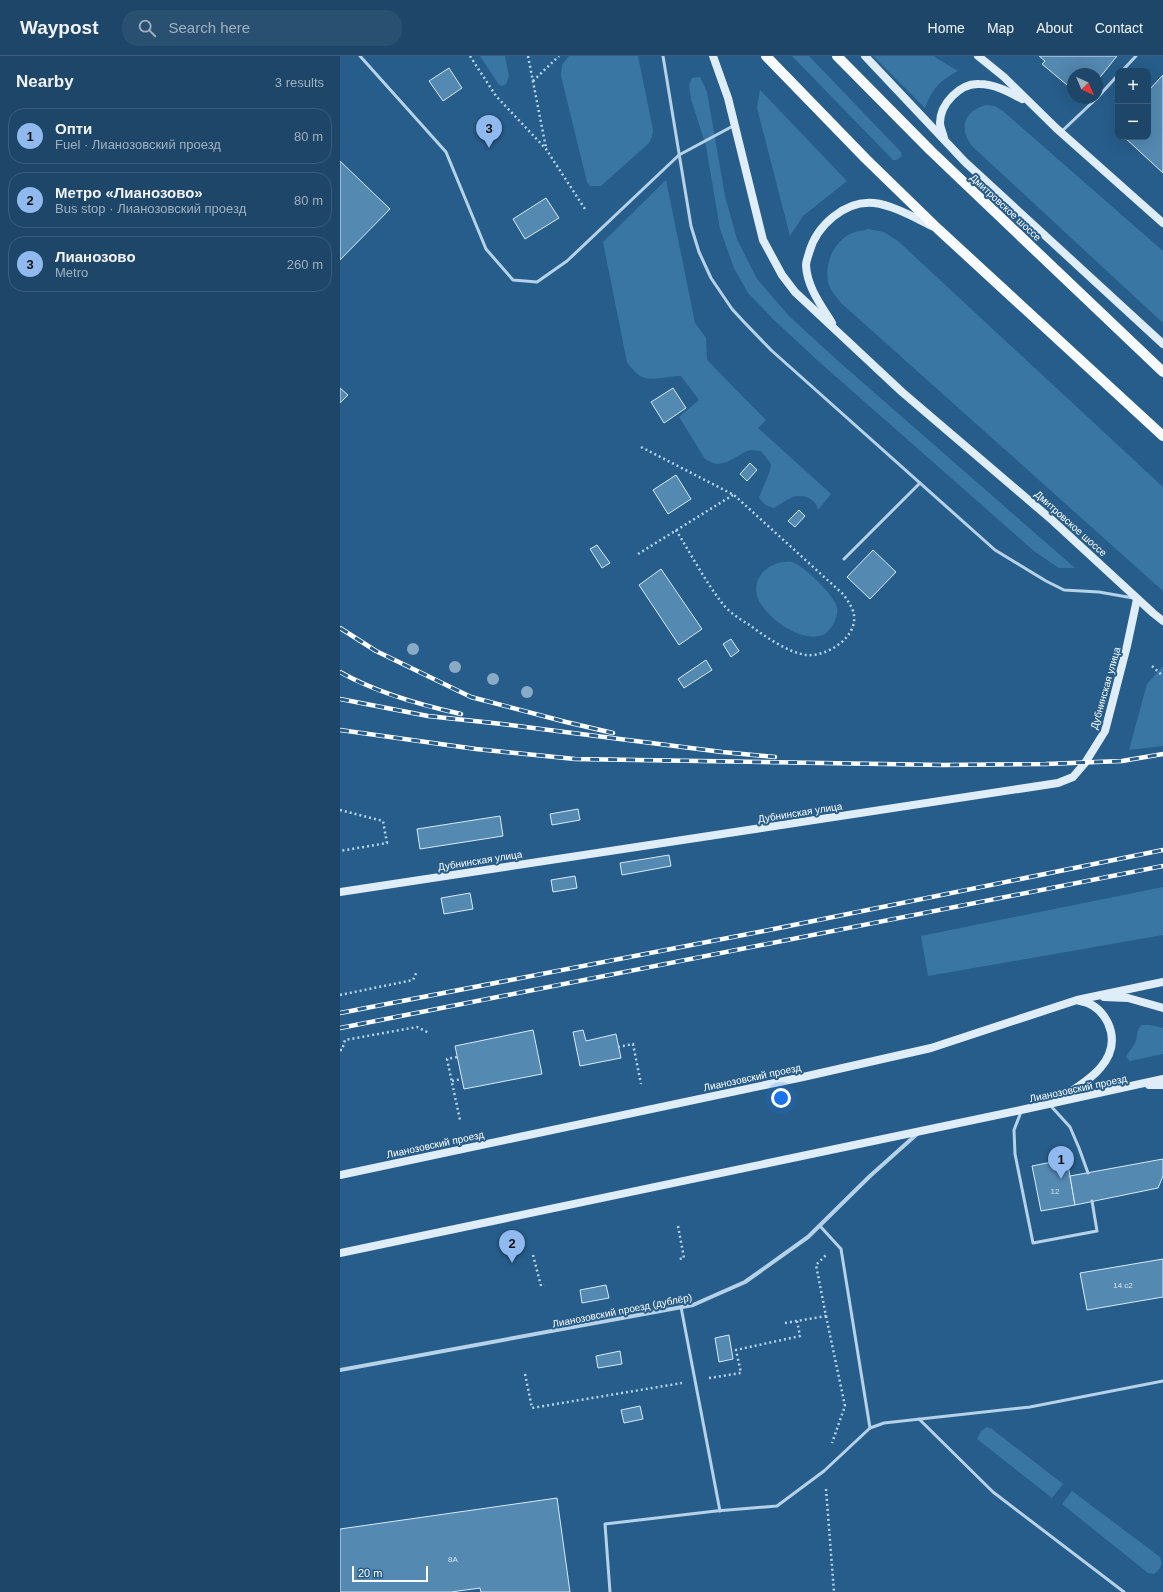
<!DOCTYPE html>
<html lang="en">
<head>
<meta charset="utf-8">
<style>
	:root { --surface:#1d4668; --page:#2a5071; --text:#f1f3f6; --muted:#a0b1c0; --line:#3b5e7c; --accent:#90b9f0 }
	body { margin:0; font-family:Arial,sans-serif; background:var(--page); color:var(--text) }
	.controls { position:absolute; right:12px; top:12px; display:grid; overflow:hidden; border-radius:8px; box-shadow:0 4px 16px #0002 }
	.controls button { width:36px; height:36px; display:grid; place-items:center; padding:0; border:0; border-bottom:1px solid var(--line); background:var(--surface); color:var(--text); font:20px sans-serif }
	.compass { position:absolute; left:727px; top:12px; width:36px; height:36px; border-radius:50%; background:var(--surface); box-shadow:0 4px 16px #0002; rotate:136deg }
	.scale { position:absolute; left:12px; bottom:10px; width:76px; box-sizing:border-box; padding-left:4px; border:2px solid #fff; border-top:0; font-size:11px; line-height:14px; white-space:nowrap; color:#fff; -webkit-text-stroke:3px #275d8a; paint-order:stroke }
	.you { position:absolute; left:441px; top:1042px; width:14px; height:14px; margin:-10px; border:3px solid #fff; border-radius:50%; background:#1a73e8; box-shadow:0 0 0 6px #1a73e833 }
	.badge { display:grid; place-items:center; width:26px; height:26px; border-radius:50%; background:var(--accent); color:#111; font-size:13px; font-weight:700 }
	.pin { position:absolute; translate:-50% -33px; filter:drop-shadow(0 1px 2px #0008) }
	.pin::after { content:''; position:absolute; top:21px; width:14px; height:12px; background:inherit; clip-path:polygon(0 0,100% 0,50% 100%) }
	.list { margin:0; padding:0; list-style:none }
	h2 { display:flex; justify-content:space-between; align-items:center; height:52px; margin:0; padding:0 16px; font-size:17px }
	h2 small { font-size:13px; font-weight:400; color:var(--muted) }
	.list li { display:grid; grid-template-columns:26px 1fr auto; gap:12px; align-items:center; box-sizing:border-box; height:56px; margin:0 8px 8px; padding:0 8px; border:1px solid var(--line); border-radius:16px }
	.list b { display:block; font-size:15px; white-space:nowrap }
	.list p { margin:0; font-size:13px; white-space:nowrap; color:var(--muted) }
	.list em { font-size:13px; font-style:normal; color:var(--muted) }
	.icon { flex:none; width:22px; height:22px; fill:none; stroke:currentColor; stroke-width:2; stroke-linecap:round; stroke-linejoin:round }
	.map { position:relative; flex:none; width:823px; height:1536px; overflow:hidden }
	header { display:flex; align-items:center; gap:24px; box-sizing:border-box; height:56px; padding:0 20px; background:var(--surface); border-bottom:1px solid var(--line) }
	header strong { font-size:19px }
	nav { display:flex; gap:22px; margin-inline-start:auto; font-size:14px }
	.search { width:280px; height:36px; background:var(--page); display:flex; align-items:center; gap:10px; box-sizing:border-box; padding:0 14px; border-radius:16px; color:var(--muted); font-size:15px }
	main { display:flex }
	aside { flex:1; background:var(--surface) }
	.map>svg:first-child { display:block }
	.grass { fill:#3976a4 }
	.building { fill:#5489b2; stroke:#d9eaf7 }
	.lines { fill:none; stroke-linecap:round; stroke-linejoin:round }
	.path { stroke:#b5d2e9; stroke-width:2.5; stroke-dasharray:2 3; stroke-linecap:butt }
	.lane { stroke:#b5d2e9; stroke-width:3 }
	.street { stroke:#b5d2e9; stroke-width:4 }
	.secondary { stroke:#dfedf8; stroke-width:8 }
	.primary { stroke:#f8fbfe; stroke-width:10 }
	.rail-casing { stroke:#fff; stroke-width:4.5 }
	.rail { stroke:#275d8a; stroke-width:3; stroke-dasharray:9; stroke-linecap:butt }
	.tree { fill:#89abc6 }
	.labels { text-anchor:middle; stroke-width:4; stroke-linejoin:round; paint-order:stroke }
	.number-label { font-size:8px; fill:#d4e2ec }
	.street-label { font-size:10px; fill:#fff; stroke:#275d8a }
</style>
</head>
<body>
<header>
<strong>Waypost</strong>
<div class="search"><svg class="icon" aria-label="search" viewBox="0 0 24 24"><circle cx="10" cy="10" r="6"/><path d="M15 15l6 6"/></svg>Search here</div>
<nav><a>Home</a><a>Map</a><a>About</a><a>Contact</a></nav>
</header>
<main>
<aside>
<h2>Nearby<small>3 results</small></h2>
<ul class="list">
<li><span class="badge">1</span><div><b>Опти</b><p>Fuel · Лианозовский проезд</p></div><em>80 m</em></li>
<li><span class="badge">2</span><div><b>Метро «Лианозово»</b><p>Bus stop · Лианозовский проезд</p></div><em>80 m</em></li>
<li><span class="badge">3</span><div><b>Лианозово</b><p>Metro</p></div><em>260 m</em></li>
</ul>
</aside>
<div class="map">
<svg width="823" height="1536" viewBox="0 0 823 1536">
	<rect width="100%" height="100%" fill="#275d8a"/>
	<g class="grass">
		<path d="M140,0H165L169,20L166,28L162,30L159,29Z"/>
		<path d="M229,0H298L313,74L312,81L309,87L261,130H250L247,126L221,20L222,9Z"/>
		<path d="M452,0H469L561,96L562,100L557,104H553Z"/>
		<path d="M533,0H593L618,15C599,25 593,32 585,52Z"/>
		<path d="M360,21L367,36L385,140L397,183L417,223L449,260L497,304L735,512H719L694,495L477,304L434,264L408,237L394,212L380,173L366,90L351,43L349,29L352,22Z"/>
		<path d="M420,34L507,125L463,160L450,180L417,52Z"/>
		<path d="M646,49L655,50L663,55L823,195V267L632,90C618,72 624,55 646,49Z"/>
		<path d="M326,124L355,267L366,282L367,304L426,364L418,372L491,438L478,454C477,445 467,439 458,440C451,440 441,448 434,452C426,450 423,448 419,441L430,415L431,408L421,395L409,394L387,406L378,408L373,407L365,403L339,361L359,344L341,320C316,320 304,332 287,306L263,186Z"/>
		<path d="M528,173L544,176L558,185L823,431V535L501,247C498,243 494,238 491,234C481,214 492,186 512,177C517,175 523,175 528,173Z"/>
		<path d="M443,506C446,506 450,505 452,506C464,510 494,539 497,551C499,560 492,573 485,578C464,589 429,564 419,545C410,526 424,509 443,506Z"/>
		<path d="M822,611H823V690L789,694L807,628Z"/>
		<path d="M823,831V879L588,920L581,880Z"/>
		<path d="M802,969H810L823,972V998L790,1005L786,1001C788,996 793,992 795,987C798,981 796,973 802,969Z"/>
		<path d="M647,1371L652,1373L723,1428L712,1442L637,1383L641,1375Z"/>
		<path d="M732,1435L820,1501C823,1509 820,1514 814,1518L808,1517L722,1448Z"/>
	</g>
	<g class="building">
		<path d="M699,0H777L757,25V18H733V34L702,8L705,5Z"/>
		<path d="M109,12L122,32L103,45L89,25Z"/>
		<path d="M823,19V117L784,81H808V35Z"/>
		<path d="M0,105L50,153L0,204Z"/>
		<path d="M206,142L219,162L185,183L173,163Z"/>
		<path d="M0,332L8,339L0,347Z"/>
		<path d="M333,332L346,352L324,367L311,346Z"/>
		<path d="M410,407L417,414L407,425L400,418Z"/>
		<path d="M336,419L351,443L328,458L313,434Z"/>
		<path d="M459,454L465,460L455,471L448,465Z"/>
		<path d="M257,489L270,507L262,512L250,493Z"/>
		<path d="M533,494L556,516L530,543L507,521Z"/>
		<path d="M321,513L362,573L339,589L299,529Z"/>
		<path d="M391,583L399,595L391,601L383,588Z"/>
		<path d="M366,604L372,614L344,632L338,623Z"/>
		<path d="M238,753L240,764L212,769L210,758Z"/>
		<path d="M160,760L163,780L80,793L77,773Z"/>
		<path d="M329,799L331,810L282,819L280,807Z"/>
		<path d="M235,820L237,832L213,836L211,824Z"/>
		<path d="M130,837L133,853L104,858L101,842Z"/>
		<path d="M193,974L202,1018L124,1033L115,990Z"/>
		<path d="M243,974L246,985L276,978L281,1002L240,1010L233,976Z"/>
		<path d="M727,1103L735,1149L701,1155L692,1110Z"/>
		<path d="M823,1103V1120L818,1132L735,1149L730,1120Z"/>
		<path d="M823,1203V1241L747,1254L740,1217Z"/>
		<path d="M266,1229L269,1242L242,1247L240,1234Z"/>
		<path d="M389,1279L393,1303L379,1306L375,1282Z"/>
		<path d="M280,1295L282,1308L258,1312L256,1300Z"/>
		<path d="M300,1350L303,1363L284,1367L281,1354Z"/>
		<path d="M217,1442L230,1536H141L140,1532L111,1536H0V1473Z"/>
	</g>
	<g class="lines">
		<g class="path">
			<path d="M130,0L156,40L206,93L245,153"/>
			<path d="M188,0L206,92"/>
			<path d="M193,25L219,0"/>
			<path d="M301,391L394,439L504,539C507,544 511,549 513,555C521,579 488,601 467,599C448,597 423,579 408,568C399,563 388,555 382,547C365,525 351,498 336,474"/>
			<path d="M298,498L393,439"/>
			<path d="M812,610L823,620"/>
			<path d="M0,754L43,765L47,787L0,795"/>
			<path d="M0,939L73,924L77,915"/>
			<path d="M278,991L293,988L301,1028"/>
			<path d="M0,994H2L5,984L77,971L89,977"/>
			<path d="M117,1001L107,1003L120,1064"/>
			<path d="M112,1025L122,1023"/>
			<path d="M338,1170L344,1202L339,1203"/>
			<path d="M193,1199L201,1230L204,1229"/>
			<path d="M486,1260L505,1350L492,1387"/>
			<path d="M445,1267L486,1260L476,1209L487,1198"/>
			<path d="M185,1318L192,1352L342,1327"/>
			<path d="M369,1322L401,1317L396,1294L460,1280L457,1265"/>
			<path d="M486,1433L494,1536"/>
		</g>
		<g class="lane">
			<path d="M20,0L106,96L146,193L173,224L197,226L227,205L339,99L393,70"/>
			<path d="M323,0L351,170L359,196L371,222L392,253L404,266L431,294L655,494L706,525L724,534L759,536L793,542"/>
			<path d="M782,15L796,0"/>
			<path d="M757,42L778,19"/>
			<path d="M721,76L757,42"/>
			<path d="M504,503L580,427"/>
			<path d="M710,1049L730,1071L739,1092L748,1117"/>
			<path d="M681,1056L674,1074L675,1098L693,1187L757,1175L752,1145"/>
			<path d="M480,1170L501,1193L530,1372"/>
			<path d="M341,1251L380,1455"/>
			<path d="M579,1363L653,1436L784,1536"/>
			<path d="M270,1536L265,1468L376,1455L437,1450L484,1415L530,1372L544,1367L690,1351L823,1325"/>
		</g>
		<path class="street" d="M0,1314L353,1249L405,1226L468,1181L530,1120L577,1078"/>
		<g class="secondary">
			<path d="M373,0L388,42L423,184L442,219L455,236L562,336L712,464L813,557L823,565"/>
			<path d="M525,0L625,106L823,288"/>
			<path d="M638,0L664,21L716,72L823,167"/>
			<path d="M604,82C603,77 600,71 600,67C600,48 620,27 639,28C655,28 669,36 682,43"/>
			<path d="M492,267C481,249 467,231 466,209C466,205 468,201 469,197C476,170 505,144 534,147C553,149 577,163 594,171"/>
			<path d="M0,836L718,727L733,721L745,707L765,675L787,590L797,543"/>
			<path d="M764,941L788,942L823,952"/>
			<path d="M809,1029H823"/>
			<path d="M717,1044C743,1028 785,1005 768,967C762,955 753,947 740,945"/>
			<path d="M0,1119L463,1021L591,992L737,944L823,926"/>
			<path d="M0,1197L681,1054L823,1023"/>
		</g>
		<g class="primary">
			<path d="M426,0L526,103L598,173L823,380"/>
			<path d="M497,0L591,95L823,316"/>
		</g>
		<defs>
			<g id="rail">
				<path d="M0,572L36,595L131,641L226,666L273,677"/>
				<path d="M0,616C37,637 80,649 121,658"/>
				<path d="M0,643L88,660L162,668L382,696L435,701"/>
				<path d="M0,674L136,693L235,703L603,709L706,708L782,705L823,698"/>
				<path d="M0,957L424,875L823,794"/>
				<path d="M0,972L823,810"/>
			</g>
		</defs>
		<use href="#rail" class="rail-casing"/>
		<use href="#rail" class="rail"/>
	</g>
	<g class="tree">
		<circle cx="73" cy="593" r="6"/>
		<circle cx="115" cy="611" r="6"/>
		<circle cx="153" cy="623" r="6"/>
		<circle cx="187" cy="636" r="6"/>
	</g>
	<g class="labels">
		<g class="number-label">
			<text x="715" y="1138">12</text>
			<text x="783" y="1232">14 с2</text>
			<text x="113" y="1506">8А</text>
		</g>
		<g class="street-label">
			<text transform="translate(666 151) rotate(43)" y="4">Дмитровское шоссе</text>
			<text transform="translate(731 467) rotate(42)" y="4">Дмитровское шоссе</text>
			<text transform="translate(765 632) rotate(-74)" y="4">Дубнинская улица</text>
			<text transform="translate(460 756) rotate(-9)" y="4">Дубнинская улица</text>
			<text transform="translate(140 804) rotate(-9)" y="4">Дубнинская улица</text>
			<text transform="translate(412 1021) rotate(-12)" y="4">Лианозовский проезд</text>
			<text transform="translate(738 1032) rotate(-12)" y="4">Лианозовский проезд</text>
			<text transform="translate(95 1088) rotate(-12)" y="4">Лианозовский проезд</text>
			<text transform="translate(282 1254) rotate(-11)" y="4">Лианозовский проезд (дублёр)</text>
		</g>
	</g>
</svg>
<div class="controls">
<button>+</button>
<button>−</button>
</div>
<svg class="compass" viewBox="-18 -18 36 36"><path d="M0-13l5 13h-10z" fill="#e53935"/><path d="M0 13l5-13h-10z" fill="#a0b1c0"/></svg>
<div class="scale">20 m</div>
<div class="you"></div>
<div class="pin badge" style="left:721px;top:1123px">1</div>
<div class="pin badge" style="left:172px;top:1207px">2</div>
<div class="pin badge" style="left:149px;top:92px">3</div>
</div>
</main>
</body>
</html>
